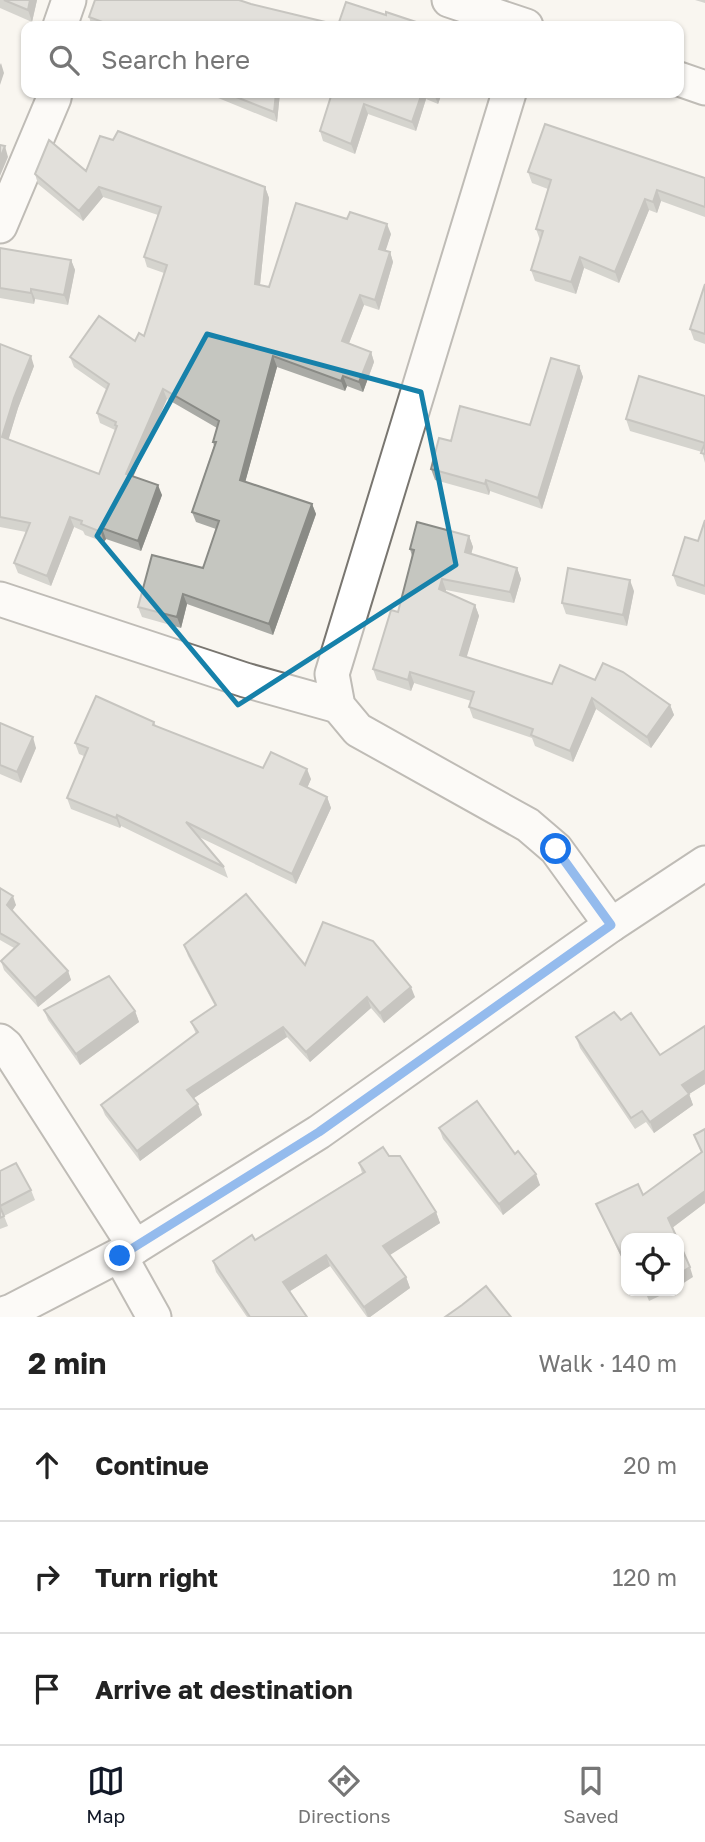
<!DOCTYPE html>
<html lang="en">
<head>
<meta charset="utf-8">
<style>
	:root { --surface:#fff; --page:#f2f2f2; --text:#222; --muted:#767676; --line:#e0e0e0; --accent:#111827 }
	body { margin:0; font-family:"Golos Text",sans-serif; background:var(--page); color:var(--text) }
	.controls { position:absolute; right:21px; bottom:21px; display:grid; overflow:hidden; border-radius:14px; box-shadow:0 2px 5px #0004 }
	.controls button { width:63px; height:63px; display:grid; place-items:center; padding:0; border:0; border-bottom:2px solid var(--line); background:var(--surface); color:var(--text); font:35px sans-serif }
	.stop { position:absolute; width:21px; height:21px; margin:-16px; border:5px solid #1a73e8; border-radius:50%; background:#fff }
	.stop.end { background:#1a73e8; border-color:#fff; box-shadow:0 2px 7px #0008 }
	.list { margin:0; padding:0; list-style:none }
	h2 { display:flex; justify-content:space-between; align-items:center; height:91px; margin:0; padding:0 28px; font-size:30px }
	h2 small { font-size:23px; font-weight:400; color:var(--muted) }
	.list li { display:grid; grid-template-columns:46px 1fr auto; gap:21px; align-items:center; box-sizing:border-box; height:112px; padding:0 28px; border-top:2px solid var(--line) }
	.list b { display:block; font-size:26px; white-space:nowrap }
	.list em { font-size:23px; font-style:normal; color:var(--muted) }
	.icon { flex:none; width:38px; height:38px; fill:none; stroke:currentColor; stroke-width:2; stroke-linecap:round; stroke-linejoin:round }
	.map { position:relative; flex:none; width:705px; height:1317px; overflow:hidden }
	.search { position:absolute; background:var(--surface); box-shadow:0 2px 5px #0004; left:21px; right:21px; top:21px; height:77px; display:flex; align-items:center; gap:18px; box-sizing:border-box; padding:0 24px; border-radius:14px; color:var(--muted); font-size:26px }
	.sheet { height:427px; background:var(--surface) }
	nav { display:flex; justify-content:space-around; align-items:center; box-sizing:border-box; height:98px; border-top:2px solid var(--line); background:var(--surface); font-size:19px; color:var(--muted) }
	nav a { display:grid; justify-items:center; gap:4px }
	nav .on { color:var(--accent) }
	.map>svg:first-child { display:block }
	.lines { fill:none; stroke-linecap:round; stroke-linejoin:round }
	.minor-casing { stroke:#797670; stroke-width:37 }
	.minor { stroke:#fff; stroke-width:33 }
	.wall { fill:#a9aaa5 }
	.shaded-wall { fill:#8a8b86 }
	.building { fill:#c5c6c0; stroke:#8a8b86; stroke-width:2 }
	.route { stroke:#1a73e8; stroke-width:9 }
	.marked { fill:none; stroke:#1681aa; stroke-width:5; stroke-linejoin:round }
</style>
</head>
<body>
<div class="map">
<svg width="705" height="1317" viewBox="0 0 705 1317">
	<rect width="100%" height="100%" fill="#f9f6f0"/>
	<g class="lines">
		<defs>
			<g id="minor">
				<path d="M449,0L526,26"/>
				<path d="M60,26L69,0"/>
				<path d="M679,79L705,88"/>
				<path d="M509,93L332,674L338,706L358,730L528,825L556,849L611,925"/>
				<path d="M0,226L54,98L55,93"/>
				<path d="M0,599L245,680L338,706"/>
				<path d="M0,1041L6,1046L135,1247"/>
				<path d="M120,1256L154,1317"/>
				<path d="M0,1315L12,1311L135,1247L319,1132L611,925L705,863"/>
			</g>
		</defs>
		<use href="#minor" class="minor-casing"/>
		<use href="#minor" class="minor"/>
	</g>
	<g class="wall">
		<path d="M0,0H37L32,22L0,8Z"/>
		<path d="M695,0H705V3Z"/>
		<path d="M251,4L338,25L420,26H92L89,17Z"/>
		<path d="M206,93H280L277,122Z"/>
		<path d="M309,93H442L438,104L426,99L416,131L368,114L355,154L323,141L320,131L330,98Z"/>
		<path d="M113,140L265,187L269,198L260,285L269,287L391,234L385,251L390,252L393,262L379,310L364,305L349,343L371,352L374,362L363,392L347,386L345,391L277,367L245,482L312,504L316,514L273,635L187,604L181,628L142,617L138,607L203,568L216,529L196,522L192,512L214,446L213,442L217,428L167,399L133,476L162,495L141,551L106,539L104,542L85,535L83,531L74,527L51,586L18,573L14,563L26,532L0,527V344L34,366L18,408L8,440L99,474L115,430L100,423L97,413L107,390L74,367L70,357L135,341L144,336L164,273L147,267L144,257L158,215L103,197L83,221L38,184L35,174L86,171Z"/>
		<path d="M528,172L705,178V217L661,201L657,213L649,210L619,283L584,268L576,294L535,281L531,270L540,240L536,229L548,189L532,183Z"/>
		<path d="M0,248L71,260L75,270L68,305L35,299L34,304L0,298Z"/>
		<path d="M705,284V344L694,340L690,329Z"/>
		<path d="M579,366L583,377L542,509L490,491L489,495L435,480L431,469L451,441L530,425Z"/>
		<path d="M705,396V463L702,452L630,431L626,419Z"/>
		<path d="M705,520V595L677,586L673,575L698,541Z"/>
		<path d="M469,536L473,547L471,554L517,568L521,579L514,603L446,590V592L475,605L479,616L466,657L552,684L595,680L670,705L674,715L651,748L596,709L573,762L535,746L532,738L473,718L469,707L471,701L414,683L411,691L377,680L373,669L398,612L412,556L410,549Z"/>
		<path d="M634,591L627,626L566,614L562,603Z"/>
		<path d="M154,722L156,726L263,768L311,779L307,788L327,797L331,808L296,884L199,837L224,867L228,878L121,826L120,828L71,809L67,798L84,756L79,754L75,743Z"/>
		<path d="M0,723L36,748L21,783L0,774Z"/>
		<path d="M0,888L16,905L12,911L68,971L71,980L38,1007L4,970L1,961L14,948L0,940Z"/>
		<path d="M184,945L305,965L415,997L384,1023L371,1008L310,1062L287,1037L194,1098L202,1115L140,1161L105,1115L101,1105L196,1034L191,1022L215,1006L188,956Z"/>
		<path d="M44,1010L135,1011L139,1022L80,1065L48,1020Z"/>
		<path d="M621,1020L660,1055L705,1084L689,1094L693,1105L654,1133L646,1122L635,1129L580,1048L576,1037Z"/>
		<path d="M439,1128L515,1154L540,1185L503,1215L443,1139Z"/>
		<path d="M705,1129V1203L672,1228L626,1238V1267L600,1213L596,1204L643,1195L701,1152L694,1135Z"/>
		<path d="M389,1156L436,1212L440,1223L389,1255L406,1277L410,1288L370,1317H367L330,1266L290,1291L307,1317H247L216,1272L213,1261L255,1240L362,1173L359,1163Z"/>
		<path d="M0,1170L31,1190L35,1200L4,1216L8,1226L0,1229Z"/>
		<path d="M645,1291H670L649,1301Z"/>
	</g>
	<g class="shaded-wall">
		<path d="M30,0H37L32,22L28,10Z"/>
		<path d="M1,63L4,73L0,85V65Z"/>
		<path d="M276,93H280L277,122L274,112Z"/>
		<path d="M422,93H424L426,99L416,131L412,122Z"/>
		<path d="M435,93H442L438,104L434,94Z"/>
		<path d="M364,104L368,114L355,154L351,144Z"/>
		<path d="M5,146L8,157L0,176V158Z"/>
		<path d="M99,187L103,197L83,221L79,211Z"/>
		<path d="M265,187L269,198L259,294L255,284Z"/>
		<path d="M657,190L661,201L657,213L653,202Z"/>
		<path d="M645,199L649,210L619,283L615,272Z"/>
		<path d="M387,224L391,234L383,259L379,249Z"/>
		<path d="M390,252L393,262L379,310L375,300Z"/>
		<path d="M580,257L584,268L576,294L571,282Z"/>
		<path d="M71,260L75,270L68,305L64,295Z"/>
		<path d="M31,289L35,299L34,304L31,293Z"/>
		<path d="M360,295L364,305L346,351L342,341Z"/>
		<path d="M371,352L374,362L363,392L359,382Z"/>
		<path d="M31,356L34,366L18,408L6,448L2,437L14,398Z"/>
		<path d="M273,356L277,367L243,490L240,480Z"/>
		<path d="M579,366L583,377L542,509L538,498Z"/>
		<path d="M343,376L347,386L345,391L341,381Z"/>
		<path d="M163,389L167,399L130,484L126,474Z"/>
		<path d="M486,480L490,491L489,495L485,484Z"/>
		<path d="M158,485L162,495L141,551L138,541Z"/>
		<path d="M312,504L316,514L273,635L269,624Z"/>
		<path d="M70,517L74,527L51,586L47,576Z"/>
		<path d="M102,528L106,539L104,542L101,532Z"/>
		<path d="M469,536L473,547L469,563L465,552Z"/>
		<path d="M517,568L521,579L514,603L510,592Z"/>
		<path d="M442,579L446,590L443,599L439,589Z"/>
		<path d="M630,580L634,591L627,626L623,615Z"/>
		<path d="M183,594L187,604L181,628L177,617Z"/>
		<path d="M475,605L479,616L464,666L460,655Z"/>
		<path d="M410,672L414,683L411,691L408,680Z"/>
		<path d="M592,698L596,709L573,762L570,751Z"/>
		<path d="M670,705L674,715L651,748L647,737Z"/>
		<path d="M33,737L36,748L21,783L17,772Z"/>
		<path d="M307,769L311,779L304,795L300,784Z"/>
		<path d="M327,797L331,808L296,884L292,874Z"/>
		<path d="M117,815L121,826L120,828L116,818Z"/>
		<path d="M13,896L16,905L10,914L7,905Z"/>
		<path d="M68,971L71,980L38,1007L35,998Z"/>
		<path d="M411,987L415,997L384,1023L380,1013Z"/>
		<path d="M367,997L371,1008L310,1062L306,1052Z"/>
		<path d="M135,1011L139,1022L80,1065L76,1054Z"/>
		<path d="M283,1027L287,1037L191,1100L187,1090Z"/>
		<path d="M705,1070V1084L686,1096L682,1085Z"/>
		<path d="M689,1094L693,1105L654,1133L650,1122Z"/>
		<path d="M198,1104L202,1115L140,1161L137,1151Z"/>
		<path d="M536,1174L540,1185L503,1215L499,1204Z"/>
		<path d="M705,1191V1203L672,1228L668,1218Z"/>
		<path d="M436,1212L440,1223L387,1257L383,1246Z"/>
		<path d="M326,1255L330,1266L287,1293L283,1282Z"/>
		<path d="M690,1267L693,1277L679,1286V1274Z"/>
		<path d="M406,1277L410,1288L370,1317H368L364,1307Z"/>
	</g>
	<g class="building">
		<path d="M4,0H30L28,10Z"/>
		<path d="M95,0H239L251,4L338,25L346,2L386,15V12L419,23L418,26H113L89,17Z"/>
		<path d="M226,93H276L274,112Z"/>
		<path d="M332,93H422L412,122L364,104L351,144L320,131Z"/>
		<path d="M545,124L705,178V207L657,190L653,202L645,199L615,272L580,257L571,282L531,270L543,231L536,229L551,180L528,172Z"/>
		<path d="M118,131L265,187L255,284L269,287L296,203L347,219L350,212L387,224L379,249L390,252L375,300L360,295L342,341L371,352L359,382L343,376L341,381L273,356L240,480L312,504L269,624L183,594L177,617L138,607L152,555L203,568L219,521L192,512L216,442H213L219,421L163,389L126,474L158,485L138,541L102,528L101,532L81,524L82,521L70,517L47,576L14,563L30,523L0,517V344L31,356L14,398L2,437L99,474L117,426L115,425L116,422L97,413L109,384L70,357L99,316L135,341L139,333L144,336L167,265L144,257L161,207L99,187L79,211L35,174L49,140L86,171L100,136L113,140Z"/>
		<path d="M0,145L5,146L0,158Z"/>
		<path d="M0,248L71,260L64,295L31,289V293L0,288Z"/>
		<path d="M705,284V334L690,329Z"/>
		<path d="M551,358L579,366L538,498L486,480L485,484L431,469L439,438L451,441L460,406L530,425Z"/>
		<path d="M639,376L705,396V454L701,453L705,443L626,419Z"/>
		<path d="M705,520V586L673,575L685,537L698,541Z"/>
		<path d="M417,522L469,536L465,552L517,568L510,592L442,579L439,589L475,605L460,655L552,684L560,665L595,680L603,663L623,672L670,705L647,737L592,698L570,751L531,735L533,729L469,707L474,692L410,672L408,680L373,669L391,610L398,612L414,550L410,549Z"/>
		<path d="M568,568L630,580L623,615L562,603Z"/>
		<path d="M96,696L154,722L153,725L263,768L271,752L307,769L300,784L327,797L292,874L186,822L224,867L117,815L116,818L67,798L88,748L75,743Z"/>
		<path d="M0,723L33,737L17,772L0,765Z"/>
		<path d="M0,888L13,896L7,905L68,971L35,998L1,961L19,944L0,933Z"/>
		<path d="M246,894L305,965L323,922L373,941L411,987L380,1013L367,997L306,1052L283,1027L187,1090L198,1104L137,1151L101,1105L198,1032L191,1022L216,1005L184,945Z"/>
		<path d="M109,976L135,1011L76,1054L44,1010Z"/>
		<path d="M614,1012L621,1020L631,1013L660,1055L705,1026V1070L682,1085L689,1094L650,1122L642,1111L631,1118L576,1037Z"/>
		<path d="M477,1101L515,1154L518,1151L536,1174L499,1204L439,1128Z"/>
		<path d="M705,1129V1191L668,1218L677,1238H626V1264L596,1204L638,1184L643,1195L702,1152L694,1135Z"/>
		<path d="M383,1147L389,1156H400L436,1212L383,1246L406,1277L364,1307L326,1255L283,1282L307,1317H250L213,1261L252,1235L255,1240L365,1172L359,1163Z"/>
		<path d="M16,1163L31,1190L0,1206V1170V1171Z"/>
		<path d="M0,1207L4,1216L0,1218Z"/>
		<path d="M679,1242L690,1267L679,1274Z"/>
		<path d="M486,1286L511,1317H445L462,1305Z"/>
	</g>
	<g class="lines">
		<path class="route" d="M120,1256L319,1132L611,925L556,849"/>
	</g>
	<path d="M0 0H705V1317H0ZM207,334L421,392L456,565L238,705L97,536Z" fill="#f9f6f0" fill-opacity=".55" fill-rule="evenodd"/>
	<path class="marked" d="M207,334L421,392L456,565L238,705L97,536Z"/>
</svg>
<div class="controls">
<button><svg class="icon" aria-label="locate" viewBox="0 0 24 24"><circle cx="12" cy="12" r="6"/><path d="M12 2v4M12 18v4M2 12h4M18 12h4"/></svg></button>
</div>
<div class="stop" style="left:556px;top:849px"></div>
<div class="stop end" style="left:120px;top:1256px"></div>
<div class="search"><svg class="icon" aria-label="search" viewBox="0 0 24 24"><circle cx="10" cy="10" r="6"/><path d="M15 15l6 6"/></svg>Search here</div>
</div>
<section class="sheet">
<h2>2 min<small>Walk · 140 m</small></h2>
<ul class="list">
<li><svg class="icon" aria-label="ahead" viewBox="0 0 24 24"><path d="M12 20V5M6 11l6-6 6 6"/></svg><div><b>Continue</b></div><em>20 m</em></li>
<li><svg class="icon" aria-label="right" viewBox="0 0 24 24"><path d="M7 20v-9h11M14 6l5 5-5 5"/></svg><div><b>Turn right</b></div><em>120 m</em></li>
<li><svg class="icon" aria-label="arrive" viewBox="0 0 24 24"><path d="M6 21V4h12l-3 4 3 4H6"/></svg><div><b>Arrive at destination</b></div></li>
</ul>
</section>
<nav>
<a class="on"><svg class="icon" aria-label="map" viewBox="0 0 24 24"><path d="M3 6l6-2 6 2 6-2v14l-6 2-6-2-6 2zM9 4v14M15 6v14"/></svg>Map</a>
<a><svg class="icon" aria-label="directions" viewBox="0 0 24 24"><path d="M12 3l9 9-9 9-9-9zM9 14v-3h6M13 9l2 2-2 2"/></svg>Directions</a>
<a><svg class="icon" aria-label="saved" viewBox="0 0 24 24"><path d="M7 4h10v16l-5-4-5 4z"/></svg>Saved</a>
</nav>
</body>
</html>
